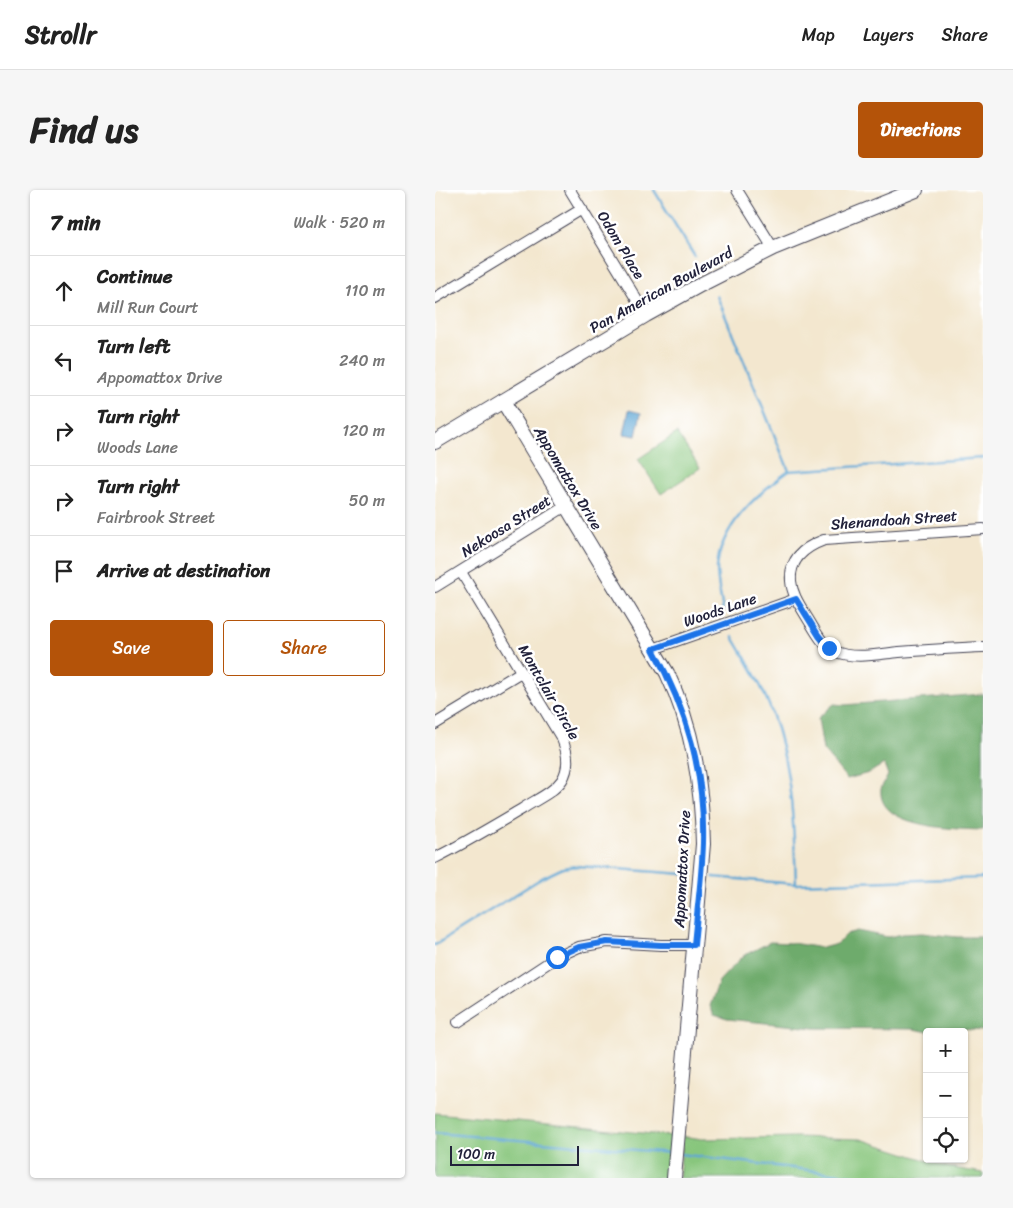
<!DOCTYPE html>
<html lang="en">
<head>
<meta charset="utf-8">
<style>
	:root { --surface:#fff; --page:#f6f6f6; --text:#222; --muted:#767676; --line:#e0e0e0; --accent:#b45309 }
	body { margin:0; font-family:Sriracha,sans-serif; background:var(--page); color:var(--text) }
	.controls { position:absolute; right:15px; bottom:15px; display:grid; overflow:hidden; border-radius:5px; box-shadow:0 1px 4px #0004 }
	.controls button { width:45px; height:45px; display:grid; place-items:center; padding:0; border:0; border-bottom:1px solid var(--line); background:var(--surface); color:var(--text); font:25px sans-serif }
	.scale { position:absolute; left:15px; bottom:12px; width:129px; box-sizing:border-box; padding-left:5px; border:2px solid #22223b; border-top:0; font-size:14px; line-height:18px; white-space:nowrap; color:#22223b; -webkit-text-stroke:4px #fff; paint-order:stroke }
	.stop { position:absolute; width:15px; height:15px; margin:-11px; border:4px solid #1a73e8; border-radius:50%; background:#fff }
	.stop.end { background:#1a73e8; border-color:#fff; box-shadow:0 1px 5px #0008 }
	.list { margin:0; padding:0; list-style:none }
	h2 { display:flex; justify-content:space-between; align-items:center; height:65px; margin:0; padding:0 20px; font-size:21px }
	h2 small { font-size:16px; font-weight:400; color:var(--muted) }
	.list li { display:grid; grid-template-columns:32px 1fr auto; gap:15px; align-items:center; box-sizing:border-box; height:70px; padding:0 20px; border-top:1px solid var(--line) }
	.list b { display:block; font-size:19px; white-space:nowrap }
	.list p { margin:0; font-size:16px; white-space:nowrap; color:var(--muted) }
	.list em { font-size:16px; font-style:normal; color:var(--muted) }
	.actions { display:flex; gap:10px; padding:15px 20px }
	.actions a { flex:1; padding:11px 0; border:1px solid var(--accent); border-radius:5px; text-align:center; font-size:18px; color:var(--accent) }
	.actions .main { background:var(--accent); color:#fff }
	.icon { flex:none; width:28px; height:28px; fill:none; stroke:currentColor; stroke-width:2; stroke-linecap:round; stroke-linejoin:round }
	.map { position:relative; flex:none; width:548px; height:988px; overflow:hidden; border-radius:5px }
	header { display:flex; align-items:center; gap:30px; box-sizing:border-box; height:70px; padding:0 25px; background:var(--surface); border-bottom:1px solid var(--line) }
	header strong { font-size:24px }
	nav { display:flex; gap:28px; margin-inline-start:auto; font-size:18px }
	.intro { display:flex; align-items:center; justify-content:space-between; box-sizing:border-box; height:120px; padding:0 30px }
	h1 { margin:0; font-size:35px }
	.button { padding:12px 22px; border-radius:5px; background:var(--accent); color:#fff; font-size:18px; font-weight:700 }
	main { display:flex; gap:30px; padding:0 30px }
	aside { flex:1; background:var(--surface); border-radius:5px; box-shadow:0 1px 4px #0004 }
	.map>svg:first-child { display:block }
	.green { fill:#88c67d; stroke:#55745c }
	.forest { fill:#6eab6c; stroke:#486654 }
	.water { fill:#5da6d4; stroke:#406488 }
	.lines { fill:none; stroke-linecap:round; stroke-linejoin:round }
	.stream { stroke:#5da6d4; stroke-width:2.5 }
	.street-casing { stroke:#414051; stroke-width:12 }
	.secondary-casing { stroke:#414051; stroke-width:16 }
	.street { stroke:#fff; stroke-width:10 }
	.secondary { stroke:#fff; stroke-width:14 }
	.route { stroke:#1a73e8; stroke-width:6 }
	.labels { text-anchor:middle; stroke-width:5; stroke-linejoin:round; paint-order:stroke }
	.street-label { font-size:15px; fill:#22223b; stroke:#fff }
</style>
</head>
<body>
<header>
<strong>Strollr</strong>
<nav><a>Map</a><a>Layers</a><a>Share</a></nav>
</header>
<div class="intro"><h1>Find us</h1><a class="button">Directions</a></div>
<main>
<aside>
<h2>7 min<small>Walk · 520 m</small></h2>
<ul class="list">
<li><svg class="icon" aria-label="ahead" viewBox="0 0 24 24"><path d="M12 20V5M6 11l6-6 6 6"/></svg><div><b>Continue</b><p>Mill Run Court</p></div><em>110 m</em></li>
<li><svg class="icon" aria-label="left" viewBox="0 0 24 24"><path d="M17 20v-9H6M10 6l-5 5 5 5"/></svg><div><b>Turn left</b><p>Appomattox Drive</p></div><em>240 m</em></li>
<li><svg class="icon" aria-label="right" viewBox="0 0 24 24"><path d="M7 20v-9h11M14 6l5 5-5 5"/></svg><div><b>Turn right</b><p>Woods Lane</p></div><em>120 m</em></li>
<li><svg class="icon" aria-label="right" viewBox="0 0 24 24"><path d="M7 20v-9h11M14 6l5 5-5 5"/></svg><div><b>Turn right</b><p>Fairbrook Street</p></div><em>50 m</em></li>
<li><svg class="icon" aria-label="arrive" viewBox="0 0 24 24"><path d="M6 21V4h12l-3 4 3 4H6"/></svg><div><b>Arrive at destination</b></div></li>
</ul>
<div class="actions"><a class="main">Save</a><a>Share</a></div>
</aside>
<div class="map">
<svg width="548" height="988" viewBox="0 0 548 988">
	<rect width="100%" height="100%" fill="#fff"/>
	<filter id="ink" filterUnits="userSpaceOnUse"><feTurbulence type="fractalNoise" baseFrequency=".02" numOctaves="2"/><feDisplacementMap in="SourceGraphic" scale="10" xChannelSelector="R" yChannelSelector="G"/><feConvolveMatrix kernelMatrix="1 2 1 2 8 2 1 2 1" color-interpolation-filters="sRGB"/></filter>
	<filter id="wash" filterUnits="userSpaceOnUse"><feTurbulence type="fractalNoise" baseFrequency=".0096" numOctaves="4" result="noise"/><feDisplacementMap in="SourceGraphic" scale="20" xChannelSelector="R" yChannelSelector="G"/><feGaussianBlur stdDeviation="1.12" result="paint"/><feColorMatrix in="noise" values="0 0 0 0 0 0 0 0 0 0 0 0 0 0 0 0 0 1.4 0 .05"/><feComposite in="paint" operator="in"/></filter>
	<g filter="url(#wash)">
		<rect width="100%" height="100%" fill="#f3e7cf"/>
		<g class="green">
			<path d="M242,243L265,278L226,304L203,269Z"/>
			<path d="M0,923L238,946L234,988H0Z"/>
			<path d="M248,946L267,949L361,947L426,949L512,977L548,983V988H244Z"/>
		</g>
		<g class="forest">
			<path d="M548,504V640C523,639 442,639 446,599C447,595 451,590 453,585L449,574L434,583L412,589L388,560L383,528L399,514L409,515Z"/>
			<path d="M423,741L453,747L468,744L487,743L522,747H548V841L526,839L518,842H494L478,839L379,838L292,829L279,825L275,816L284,791L308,766L335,752L357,753L387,758L402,754L412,744Z"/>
		</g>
		<path class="water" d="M194,220L206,223L201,246L189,244Z"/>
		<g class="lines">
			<g class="stream">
				<path d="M219,0L260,67"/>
				<path d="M282,106L354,281"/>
				<path d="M288,421C286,407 282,392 282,378C285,336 322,304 354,281L548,268"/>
				<path d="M298,447C313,473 329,498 338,526C357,581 359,637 361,694"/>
				<path d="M278,687L361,694L548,688"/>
				<path d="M0,755L107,688L128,678L142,676L249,684"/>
				<path d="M0,943L237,963"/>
				<path d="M245,964L437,988"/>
			</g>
		</g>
	</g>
	<g filter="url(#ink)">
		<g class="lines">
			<defs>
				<g id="street">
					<path d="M135,0L211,125"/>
					<path d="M302,0L338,58"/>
					<path d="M0,108L147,19"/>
					<path d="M548,339L389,350C370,357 354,369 356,391C357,405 366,417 373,429C380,440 387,455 399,461C418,470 444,464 464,462C492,460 520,458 548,457"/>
					<path d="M0,397L131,316"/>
					<path d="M218,459L361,409"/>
					<path d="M0,534L86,482"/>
					<path d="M0,668C30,653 58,636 87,619C100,610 118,603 127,590C135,577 133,563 127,549L26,382"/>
					<path d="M23,832L122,767L144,757L172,752L226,755H259"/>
				</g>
				<g id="secondary">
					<path d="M68,211L232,483C258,538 267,594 268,654L239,988"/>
					<path d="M0,252L211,125L265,95L338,58L481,0"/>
				</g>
			</defs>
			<use href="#street" class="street-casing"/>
			<use href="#secondary" class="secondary-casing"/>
			<use href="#street" class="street"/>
			<use href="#secondary" class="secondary"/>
		</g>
	</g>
	<g class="lines" filter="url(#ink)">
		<path class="route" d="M122,767L144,757L172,752L226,755H259C262,721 267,687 268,653C270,582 252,520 218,459L361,409L384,446L394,458"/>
	</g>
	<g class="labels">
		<g class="street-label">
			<text transform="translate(186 55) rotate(59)" y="5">Odom Place</text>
			<text transform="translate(226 100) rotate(-29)" y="5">Pan American Boulevard</text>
			<text transform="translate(133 288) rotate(59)" y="5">Appomattox Drive</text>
			<text transform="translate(459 330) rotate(-4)" y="5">Shenandoah Street</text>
			<text transform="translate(71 336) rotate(-32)" y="5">Nekoosa Street</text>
			<text transform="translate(285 420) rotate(-19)" y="5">Woods Lane</text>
			<text transform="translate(114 502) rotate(60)" y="5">Montclair Circle</text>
			<text transform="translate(247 679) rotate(-87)" y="5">Appomattox Drive</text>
		</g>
	</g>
</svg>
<div class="controls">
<button>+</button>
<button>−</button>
<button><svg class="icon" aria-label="locate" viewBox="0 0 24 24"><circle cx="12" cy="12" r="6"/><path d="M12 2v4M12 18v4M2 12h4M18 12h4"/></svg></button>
</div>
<div class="scale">100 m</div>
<div class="stop" style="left:122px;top:767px"></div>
<div class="stop end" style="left:394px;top:458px"></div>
</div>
</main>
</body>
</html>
